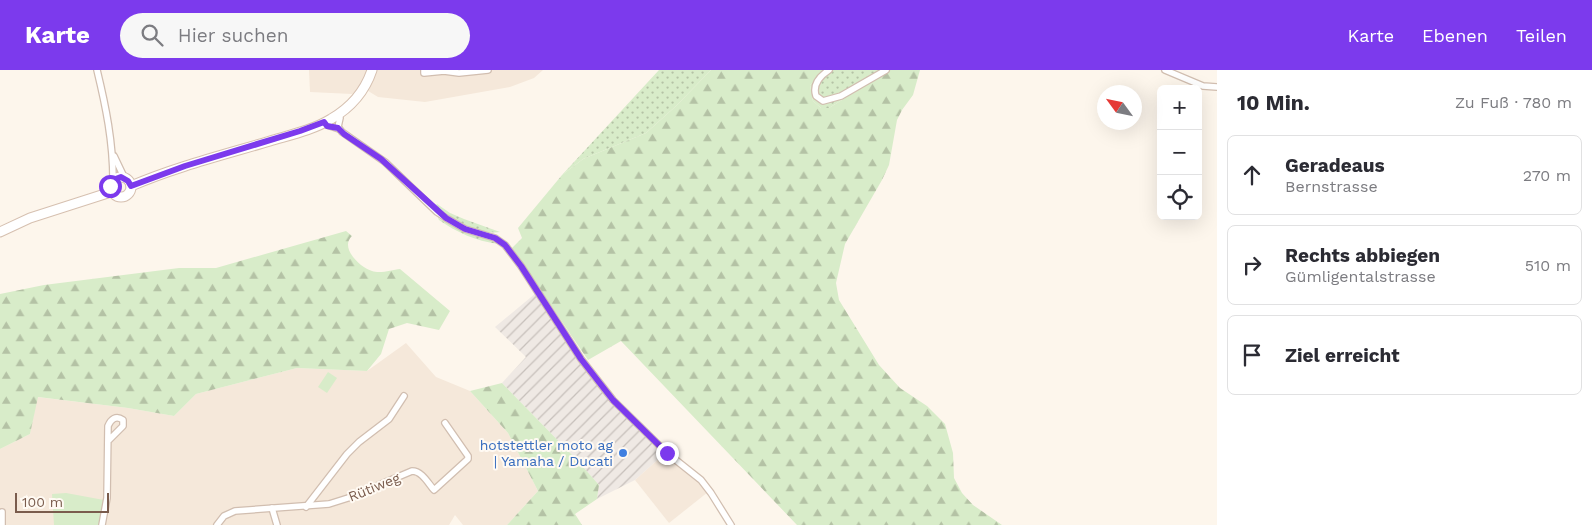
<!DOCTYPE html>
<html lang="de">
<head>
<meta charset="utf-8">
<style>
	:root { --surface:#fff; --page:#f7f7f7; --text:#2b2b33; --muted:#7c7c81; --line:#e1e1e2; --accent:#7c3aed }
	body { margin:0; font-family:"Work Sans",sans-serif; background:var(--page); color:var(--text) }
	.controls { position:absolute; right:15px; top:15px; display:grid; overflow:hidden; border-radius:8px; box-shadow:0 5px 20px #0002 }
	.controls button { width:45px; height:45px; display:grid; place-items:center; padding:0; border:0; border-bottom:1px solid var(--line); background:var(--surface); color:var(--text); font:25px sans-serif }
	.compass { position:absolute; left:1097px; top:15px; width:45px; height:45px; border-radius:50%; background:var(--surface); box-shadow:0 5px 20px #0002; rotate:303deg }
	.scale { position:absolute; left:15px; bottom:12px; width:94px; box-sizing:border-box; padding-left:5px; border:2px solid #7a5c4d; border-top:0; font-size:14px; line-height:18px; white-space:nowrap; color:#7a5c4d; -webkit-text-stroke:4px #fffaf3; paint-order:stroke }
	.stop { position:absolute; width:15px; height:15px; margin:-11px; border:4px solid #7c3aed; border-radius:50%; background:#fff }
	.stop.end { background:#7c3aed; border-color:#fff; box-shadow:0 1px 5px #0008 }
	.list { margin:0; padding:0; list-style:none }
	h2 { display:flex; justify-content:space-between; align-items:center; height:65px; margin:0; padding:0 20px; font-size:21px }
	h2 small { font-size:16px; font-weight:400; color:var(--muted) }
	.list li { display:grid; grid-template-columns:32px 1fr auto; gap:15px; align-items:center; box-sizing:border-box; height:80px; margin:0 10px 10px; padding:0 10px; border:1px solid var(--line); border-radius:8px }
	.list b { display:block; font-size:19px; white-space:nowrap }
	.list p { margin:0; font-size:16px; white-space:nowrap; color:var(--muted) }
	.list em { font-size:16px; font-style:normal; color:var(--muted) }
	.icon { flex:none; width:28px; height:28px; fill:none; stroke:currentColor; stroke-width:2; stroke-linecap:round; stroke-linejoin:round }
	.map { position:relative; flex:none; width:1217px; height:455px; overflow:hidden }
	header { display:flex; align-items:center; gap:30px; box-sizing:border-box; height:70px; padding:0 25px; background:var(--accent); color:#fff }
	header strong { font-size:24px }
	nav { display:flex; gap:28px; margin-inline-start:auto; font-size:18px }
	.search { width:350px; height:45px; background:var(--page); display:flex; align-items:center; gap:12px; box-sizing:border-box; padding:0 18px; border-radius:28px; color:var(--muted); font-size:19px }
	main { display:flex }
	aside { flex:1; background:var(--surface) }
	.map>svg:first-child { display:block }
	.residential { fill:#f5e8da }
	.industrial { fill:url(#industrial-furrows) }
	.grass { fill:url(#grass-dots) }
	.forest { fill:url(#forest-firs) }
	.green { fill:#d8ecc9 }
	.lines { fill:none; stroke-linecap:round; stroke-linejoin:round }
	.minor-casing { stroke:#d1beb0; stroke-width:8 }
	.secondary-casing { stroke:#d6c0b0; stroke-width:11 }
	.minor { stroke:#fff; stroke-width:5.5 }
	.secondary { stroke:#fff; stroke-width:9 }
	.route { stroke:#7c3aed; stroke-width:6 }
	.shop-dot { fill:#3f7fe0; stroke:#fffaf3; stroke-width:2 }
	.labels { text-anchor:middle; stroke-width:4; stroke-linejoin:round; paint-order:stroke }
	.shop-label { font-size:14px; fill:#366cbe; stroke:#fffaf3; text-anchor:end }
	.street-label { font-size:14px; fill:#7a5c4d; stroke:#fffaf3 }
</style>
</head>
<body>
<header>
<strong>Karte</strong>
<div class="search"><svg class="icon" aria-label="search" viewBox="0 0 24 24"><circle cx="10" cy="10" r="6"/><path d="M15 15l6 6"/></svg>Hier suchen</div>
<nav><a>Karte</a><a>Ebenen</a><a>Teilen</a></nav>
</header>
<main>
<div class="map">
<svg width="1217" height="455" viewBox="0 0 1217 455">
	<defs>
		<pattern id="industrial-furrows" width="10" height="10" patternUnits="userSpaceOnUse" patternTransform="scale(1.25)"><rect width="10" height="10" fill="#efe9e4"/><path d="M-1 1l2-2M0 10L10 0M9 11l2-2" fill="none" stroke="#c7c0bb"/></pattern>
		<pattern id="grass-dots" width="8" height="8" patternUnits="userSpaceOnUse" patternTransform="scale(1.25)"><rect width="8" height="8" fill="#d8ecc9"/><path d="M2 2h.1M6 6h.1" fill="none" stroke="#b4c2a5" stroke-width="1.8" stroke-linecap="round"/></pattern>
		<pattern id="forest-firs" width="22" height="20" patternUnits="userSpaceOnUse" patternTransform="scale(1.25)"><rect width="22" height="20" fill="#d8ecc9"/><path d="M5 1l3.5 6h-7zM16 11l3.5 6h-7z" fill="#b4c2a5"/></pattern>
	</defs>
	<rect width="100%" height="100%" fill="#fdf6ec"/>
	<g class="residential">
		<path d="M309,0H543L534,8L510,17L425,32L378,27L360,16L354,23L352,24L310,22Z"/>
		<path d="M406,273L436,307L470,321L508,363L538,421L507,455H463L455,445L449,455H0V379L30,364L37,327L128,338L174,346L196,324L297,298L367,301Z"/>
		<path d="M664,384L694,406L708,422L669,453L635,410Z"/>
	</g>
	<path class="industrial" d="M536,223L557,259L611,332L664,384L635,410L597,429L599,415L576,389L502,313L526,287L495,257Z"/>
	<g class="grass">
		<path d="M659,0H711L676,36L646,63L583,89L562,105Z"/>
		<path d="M828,0H890L829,38H821L813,31L810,15Z"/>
		<path d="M437,134L450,143L464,149L500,162C480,165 449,150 436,135Z"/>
		<path d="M438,148L466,163L497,172L498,174C476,171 456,162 439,150Z"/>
	</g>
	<g class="forest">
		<path d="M711,0H828L810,15L813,31L821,38H829L890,0H920L913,25L902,40L897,50L889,95L882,110L845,174L836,213L839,230L879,295L900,318L927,336L945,354L953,383L954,408L962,423L973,435L1002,455H797L621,271L588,290L512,178L522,168L518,158L562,105L583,89L646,63L676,36Z"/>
		<path d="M346,161L352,166C339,178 361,198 372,201C380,204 392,200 400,199L450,241L439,260L407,253L389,259L381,284L367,301L297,298L196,324L174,346L128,338L38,327L30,364L0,379V224L44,215L179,198H216Z"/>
		<path d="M502,313L576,389L599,415L597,429L575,444L582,455H507L538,421L508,363L470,321Z"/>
	</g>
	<g class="green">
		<path d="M328,302L337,308L327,323L318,317Z"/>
		<path d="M66,423L104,430L99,455H54L52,424Z"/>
	</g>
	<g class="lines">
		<defs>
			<g id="minor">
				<path d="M97,0C106,37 113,72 113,110"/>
				<path d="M424,0V3L444,1L459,3L488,0"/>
				<path d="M829,0C820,6 812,14 816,26L823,31L841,26L886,0"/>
				<path d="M1165,0L1203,16L1217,17"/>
				<path d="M338,44L340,48L338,57L342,62L385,92L437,142L446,148L465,159L495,168L505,175L521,196L581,289L613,330L667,383L701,410L711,423L731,455"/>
				<path d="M325,52L327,55L339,59"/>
				<path d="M114,86L124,107"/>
				<path d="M306,437L347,384L359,372L389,349L404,326"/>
				<path d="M272,438L277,455"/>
				<path d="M2,455V442"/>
				<path d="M102,455L107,428L108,356C111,349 116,345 123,350V356L109,370"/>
				<path d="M217,455L224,446L235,441L329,434L348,428L412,401C422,401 428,413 434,420L468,389V386L445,353"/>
			</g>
			<g id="secondary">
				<circle cx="121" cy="117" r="10"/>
				<path d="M131,116C175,97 223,85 270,71C290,65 313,60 331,49C350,38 365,21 372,0"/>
				<path d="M0,162L30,148L111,122"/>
			</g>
		</defs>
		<use href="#minor" class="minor-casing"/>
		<use href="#secondary" class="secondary-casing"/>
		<use href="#minor" class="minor"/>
		<use href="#secondary" class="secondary"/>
	</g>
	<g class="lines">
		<path class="route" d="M110,116L113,110L121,107L128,111L131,116L185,96L300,61L324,52L327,56L338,58L344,64L381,89L446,148L465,159L495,168L505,175L521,196L581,289L613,330L667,383"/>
	</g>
	<circle class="shop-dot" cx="623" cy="383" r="5"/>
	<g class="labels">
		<g class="shop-label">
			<text x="613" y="380">hotstettler moto ag<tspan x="613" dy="16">| Yamaha / Ducati</tspan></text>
		</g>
		<g class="street-label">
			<text transform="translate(374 417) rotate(-22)" y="5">Rütiweg</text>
		</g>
	</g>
</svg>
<div class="controls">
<button>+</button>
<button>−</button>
<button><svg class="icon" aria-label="locate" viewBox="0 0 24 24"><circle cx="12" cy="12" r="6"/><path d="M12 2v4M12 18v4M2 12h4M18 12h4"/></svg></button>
</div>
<svg class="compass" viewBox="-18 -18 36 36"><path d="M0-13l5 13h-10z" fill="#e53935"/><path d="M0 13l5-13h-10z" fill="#7c7c81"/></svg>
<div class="scale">100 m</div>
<div class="stop" style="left:110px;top:116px"></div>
<div class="stop end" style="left:667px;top:383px"></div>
</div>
<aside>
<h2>10 Min.<small>Zu Fuß · 780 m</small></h2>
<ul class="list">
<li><svg class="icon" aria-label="ahead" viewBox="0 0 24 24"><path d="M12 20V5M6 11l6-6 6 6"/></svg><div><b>Geradeaus</b><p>Bernstrasse</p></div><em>270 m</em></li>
<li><svg class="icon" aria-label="right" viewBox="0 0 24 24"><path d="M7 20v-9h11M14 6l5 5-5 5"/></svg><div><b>Rechts abbiegen</b><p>Gümligentalstrasse</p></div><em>510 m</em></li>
<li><svg class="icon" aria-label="arrive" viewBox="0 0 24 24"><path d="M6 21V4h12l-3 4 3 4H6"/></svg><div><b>Ziel erreicht</b></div></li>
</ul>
</aside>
</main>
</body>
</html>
